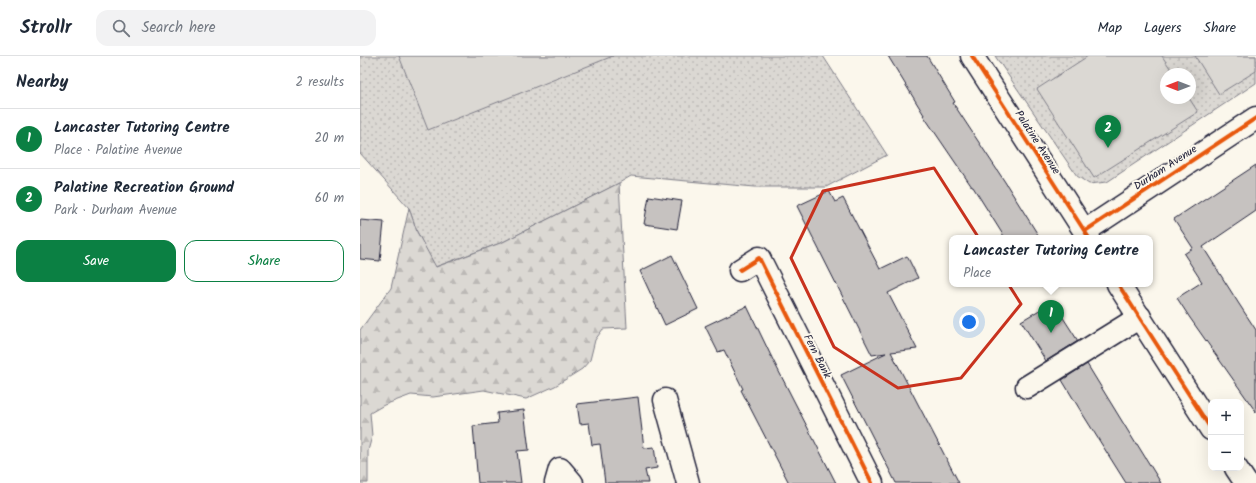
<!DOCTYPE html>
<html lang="en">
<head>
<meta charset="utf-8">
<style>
	:root { --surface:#fff; --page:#f2f2f3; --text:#1f2937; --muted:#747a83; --line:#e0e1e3; --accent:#0b8043 }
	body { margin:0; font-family:Kalam,sans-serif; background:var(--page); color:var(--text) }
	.controls { position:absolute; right:12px; bottom:12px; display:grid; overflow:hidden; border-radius:8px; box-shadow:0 4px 16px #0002 }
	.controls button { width:36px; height:36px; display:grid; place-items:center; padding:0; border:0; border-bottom:1px solid var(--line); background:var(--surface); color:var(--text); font:20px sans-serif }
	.compass { position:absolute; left:800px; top:12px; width:36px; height:36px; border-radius:50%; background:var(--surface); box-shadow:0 4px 16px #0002; rotate:270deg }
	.you { position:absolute; left:609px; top:266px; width:14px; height:14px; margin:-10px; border:3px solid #fff; border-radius:50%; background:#1a73e8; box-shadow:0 0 0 6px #1a73e833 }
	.badge { display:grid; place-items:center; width:26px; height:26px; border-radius:50%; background:var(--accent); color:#fff; font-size:13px; font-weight:700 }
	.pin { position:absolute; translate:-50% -33px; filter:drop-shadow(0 1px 2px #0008) }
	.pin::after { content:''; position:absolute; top:21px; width:14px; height:12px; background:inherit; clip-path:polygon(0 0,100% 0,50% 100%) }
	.popup { position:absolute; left:589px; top:179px; width:204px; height:52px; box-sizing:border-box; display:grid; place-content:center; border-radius:8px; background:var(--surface); filter:drop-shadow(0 1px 3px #0005); font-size:13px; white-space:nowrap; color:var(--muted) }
	.popup b { font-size:15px; color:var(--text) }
	.popup::after { content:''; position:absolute; left:50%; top:100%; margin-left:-8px; border:8px solid transparent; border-top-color:var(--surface) }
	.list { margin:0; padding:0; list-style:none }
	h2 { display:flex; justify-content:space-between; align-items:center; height:52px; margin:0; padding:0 16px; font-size:17px }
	h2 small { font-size:13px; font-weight:400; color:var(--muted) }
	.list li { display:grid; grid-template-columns:26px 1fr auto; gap:12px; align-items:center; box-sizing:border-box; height:60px; padding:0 16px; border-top:1px solid var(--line) }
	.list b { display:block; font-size:15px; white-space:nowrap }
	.list p { margin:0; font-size:13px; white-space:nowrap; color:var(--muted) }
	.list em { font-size:13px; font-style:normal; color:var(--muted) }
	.actions { display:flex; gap:8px; padding:12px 16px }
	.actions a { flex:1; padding:9px 0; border:1px solid var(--accent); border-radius:12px; text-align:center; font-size:14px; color:var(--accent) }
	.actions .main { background:var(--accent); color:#fff }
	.icon { flex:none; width:22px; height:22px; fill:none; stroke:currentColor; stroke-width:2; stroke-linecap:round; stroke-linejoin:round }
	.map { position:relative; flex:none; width:896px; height:427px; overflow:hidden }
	header { display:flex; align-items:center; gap:24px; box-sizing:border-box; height:56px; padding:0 20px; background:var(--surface); border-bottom:1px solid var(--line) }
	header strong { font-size:19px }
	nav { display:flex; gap:22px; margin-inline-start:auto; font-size:14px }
	.search { width:280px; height:36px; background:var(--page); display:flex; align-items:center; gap:10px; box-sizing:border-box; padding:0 14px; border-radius:12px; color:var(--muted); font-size:15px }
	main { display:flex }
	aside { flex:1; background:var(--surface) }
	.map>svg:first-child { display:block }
	.grass { fill:url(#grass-dots); stroke:#7e7d87; fill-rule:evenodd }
	.forest { fill:url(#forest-firs); stroke:#7e7d87 }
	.garden { fill:#dbd8d3; stroke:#7e7d87 }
	.building { fill:#c6c2c0; stroke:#22223b }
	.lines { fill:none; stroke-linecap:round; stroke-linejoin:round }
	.minor-casing { stroke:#22223b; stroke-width:25 }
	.minor { stroke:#fbf7ec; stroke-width:22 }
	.cycleway-casing { stroke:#fbf7ec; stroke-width:6 }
	.cycleway { stroke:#e8590c; stroke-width:4 }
	.marked { fill:none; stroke:#c8321e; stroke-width:3; stroke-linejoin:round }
	.labels { text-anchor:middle; stroke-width:4; stroke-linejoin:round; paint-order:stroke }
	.street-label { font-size:11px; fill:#22223b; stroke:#fbf7ec }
</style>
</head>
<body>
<header>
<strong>Strollr</strong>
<div class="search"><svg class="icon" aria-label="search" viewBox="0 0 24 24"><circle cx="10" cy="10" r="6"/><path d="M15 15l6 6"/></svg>Search here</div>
<nav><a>Map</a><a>Layers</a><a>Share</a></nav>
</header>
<main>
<aside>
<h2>Nearby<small>2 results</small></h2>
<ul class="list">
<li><span class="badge">1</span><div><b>Lancaster Tutoring Centre</b><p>Place · Palatine Avenue</p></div><em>20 m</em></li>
<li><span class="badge">2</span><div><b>Palatine Recreation Ground</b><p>Park · Durham Avenue</p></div><em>60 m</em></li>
</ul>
<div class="actions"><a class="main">Save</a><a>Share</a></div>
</aside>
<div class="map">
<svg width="896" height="427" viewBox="0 0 896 427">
	<defs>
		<pattern id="grass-dots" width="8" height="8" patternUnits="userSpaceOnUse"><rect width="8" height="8" fill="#dbd8d3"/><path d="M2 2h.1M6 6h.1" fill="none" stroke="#bcb9b6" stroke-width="1.8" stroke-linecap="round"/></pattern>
		<pattern id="forest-firs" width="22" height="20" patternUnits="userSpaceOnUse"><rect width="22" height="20" fill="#dbd8d3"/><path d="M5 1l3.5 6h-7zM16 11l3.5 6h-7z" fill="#bcb9b6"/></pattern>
	</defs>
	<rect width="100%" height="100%" fill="#fbf7ec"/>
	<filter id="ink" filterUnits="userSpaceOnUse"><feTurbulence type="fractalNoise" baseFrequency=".025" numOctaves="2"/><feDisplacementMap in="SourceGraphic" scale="8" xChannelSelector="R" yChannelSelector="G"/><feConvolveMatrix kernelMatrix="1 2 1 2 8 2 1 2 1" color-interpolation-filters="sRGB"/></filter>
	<g filter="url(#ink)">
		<g class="grass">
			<path d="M0,0H463L527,99L466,131H395L271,120L259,127L143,186L75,211L57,176L49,152L0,97Z"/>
			<path d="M635,0H896V27L747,126L729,128L717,120ZM806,18H830V42H806Z"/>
		</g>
		<path class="forest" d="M259,127L267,272L243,273L235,284L230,304L222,313L195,330L166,343L124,334L73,341L51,339L24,349L10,357L12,380L8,395V427H0V274L31,232L49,152L57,176L76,211L143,186Z"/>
		<g class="garden">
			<path d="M39,0H253L68,74Z"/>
			<path d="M728,0H802L814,18H806V42H829L838,56L734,122L677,33Z"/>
			<path d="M835,0H896V15L859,38Z"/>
		</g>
		<g class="building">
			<path d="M528,0H567L595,46L593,47L645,126L680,182H645L613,131H612L563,59H564Z"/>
			<path d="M896,109V155L843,191L879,248L896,274V356L830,262L817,242L842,226L824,198L833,192L814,163Z"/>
			<path d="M469,135L475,146L483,142L520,213L547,200L558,222L528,237L557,293L531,296L599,427H536L481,319L526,297L512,299L437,150Z"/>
			<path d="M289,140L322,145L317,173L284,168Z"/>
			<path d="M0,164L24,166L20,205L0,203Z"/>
			<path d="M312,199L338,253L305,269L280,215Z"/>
			<path d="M693,246L718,285L686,305L661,265Z"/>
			<path d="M387,250L413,304L476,427H429L381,334L383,333L364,294L358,296L345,270Z"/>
			<path d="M727,308L776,388H777L801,427H766L722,357L702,324Z"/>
			<path d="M278,341L284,392L294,391L297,412L285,414L288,427H245L240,388L232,389L229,367L220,368L217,348Z"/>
			<path d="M164,354L169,394L157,395L161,427H118L113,370L138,367L137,357Z"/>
		</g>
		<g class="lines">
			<defs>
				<g id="minor">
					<path d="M612,0L729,182"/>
					<path d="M725,175L896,62"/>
					<path d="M380,214L399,202L512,427"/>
					<path d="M758,228L851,373"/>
					<path d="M667,331L780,261"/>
					<path d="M305,344L328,427"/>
					<path d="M876,412L886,427"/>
					<path d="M196,427L200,413L212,427"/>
				</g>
			</defs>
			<use href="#minor" class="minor-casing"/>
			<use href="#minor" class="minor"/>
			<defs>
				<g id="cycleway">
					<path d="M612,0L729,182"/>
					<path d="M725,175L896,62"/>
					<path d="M380,214L399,202L512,427"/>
					<path d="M758,228L851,373"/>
				</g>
			</defs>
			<use href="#cycleway" class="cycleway-casing"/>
			<use href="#cycleway" class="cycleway"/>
		</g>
	</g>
	<path class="marked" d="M574,112L661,248L601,322L538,332L474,291L431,202L463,135Z"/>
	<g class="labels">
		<g class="street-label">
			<text transform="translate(678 86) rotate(57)" y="4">Palatine Avenue</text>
			<text transform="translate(805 111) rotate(-33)" y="4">Durham Avenue</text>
			<text transform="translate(458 300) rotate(63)" y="4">Fern Bank</text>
		</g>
	</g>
</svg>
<div class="controls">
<button>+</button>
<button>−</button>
</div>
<svg class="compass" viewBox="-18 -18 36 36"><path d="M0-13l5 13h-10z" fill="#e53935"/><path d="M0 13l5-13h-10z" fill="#747a83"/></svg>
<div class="you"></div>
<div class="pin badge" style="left:691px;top:277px">1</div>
<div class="popup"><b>Lancaster Tutoring Centre</b>Place</div>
<div class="pin badge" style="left:748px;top:92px">2</div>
</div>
</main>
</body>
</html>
